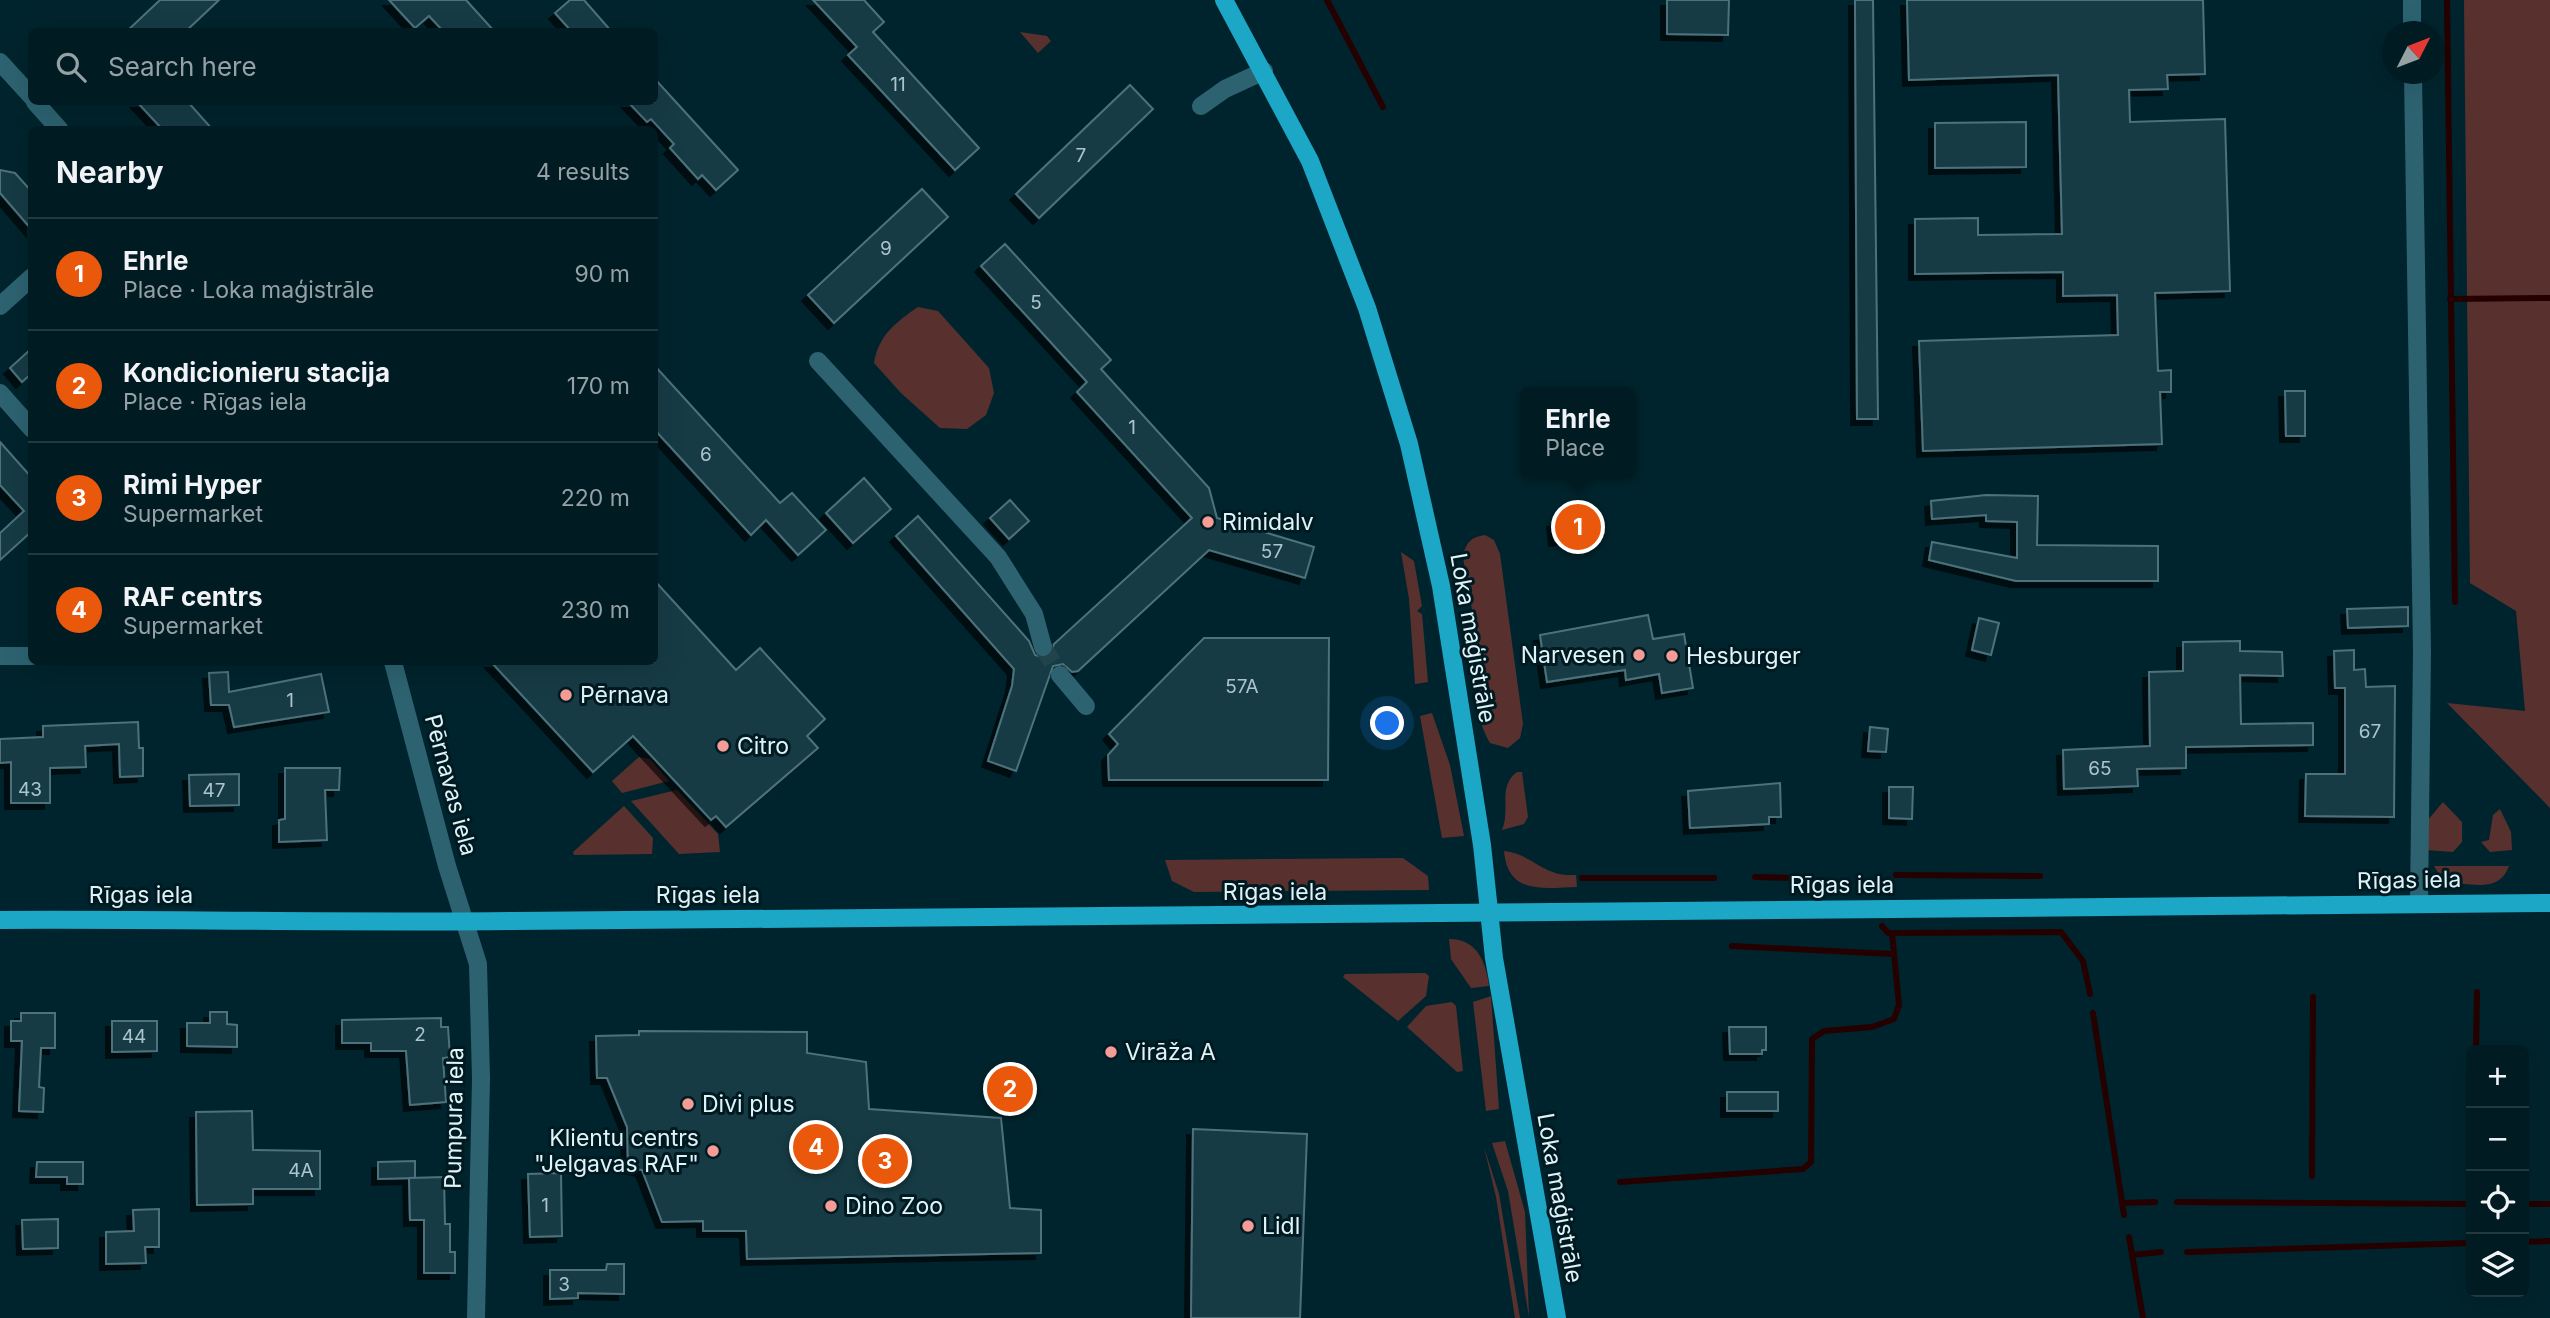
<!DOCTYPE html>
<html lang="en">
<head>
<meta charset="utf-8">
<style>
	:root { --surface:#001b22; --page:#0a242a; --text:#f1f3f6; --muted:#95a1a5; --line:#223940; --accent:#ea580c }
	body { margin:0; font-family:Inter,sans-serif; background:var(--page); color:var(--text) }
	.controls { position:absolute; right:21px; bottom:21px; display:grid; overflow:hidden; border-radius:10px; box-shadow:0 7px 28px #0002 }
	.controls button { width:63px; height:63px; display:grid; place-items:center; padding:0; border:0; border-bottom:2px solid var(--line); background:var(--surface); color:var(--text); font:35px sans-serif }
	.compass { position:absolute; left:2382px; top:21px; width:63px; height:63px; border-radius:50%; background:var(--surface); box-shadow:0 7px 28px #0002; rotate:48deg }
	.you { position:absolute; left:1388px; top:724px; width:24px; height:24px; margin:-18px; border:5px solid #fff; border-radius:50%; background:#1a73e8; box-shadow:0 0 0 10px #1a73e833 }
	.badge { display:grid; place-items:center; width:46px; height:46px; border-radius:50%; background:var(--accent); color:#fff; font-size:23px; font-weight:700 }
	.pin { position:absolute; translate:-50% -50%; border:4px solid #fff; box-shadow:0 2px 7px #0006 }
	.popup { position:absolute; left:1520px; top:387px; width:116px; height:91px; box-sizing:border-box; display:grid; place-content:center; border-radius:10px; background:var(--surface); filter:drop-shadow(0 2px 5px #0005); font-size:23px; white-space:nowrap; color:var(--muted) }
	.popup b { font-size:26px; color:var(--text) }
	.popup::after { content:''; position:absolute; left:50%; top:100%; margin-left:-14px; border:14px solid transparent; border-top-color:var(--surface) }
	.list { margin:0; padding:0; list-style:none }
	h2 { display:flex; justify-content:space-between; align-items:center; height:91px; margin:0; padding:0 28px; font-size:30px }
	h2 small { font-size:23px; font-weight:400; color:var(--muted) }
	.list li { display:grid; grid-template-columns:46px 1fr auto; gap:21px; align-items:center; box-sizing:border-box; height:112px; padding:0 28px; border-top:2px solid var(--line) }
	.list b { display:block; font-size:26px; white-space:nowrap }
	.list p { margin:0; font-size:23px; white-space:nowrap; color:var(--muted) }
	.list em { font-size:23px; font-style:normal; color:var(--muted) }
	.icon { flex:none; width:38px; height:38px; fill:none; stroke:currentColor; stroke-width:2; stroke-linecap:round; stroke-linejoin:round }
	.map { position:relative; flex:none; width:2550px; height:1318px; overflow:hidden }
	.search { position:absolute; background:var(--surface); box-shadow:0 7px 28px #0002; left:28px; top:28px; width:630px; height:77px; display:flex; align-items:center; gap:18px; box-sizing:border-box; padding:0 24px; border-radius:10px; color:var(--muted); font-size:26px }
	.panel { position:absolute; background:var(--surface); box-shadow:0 7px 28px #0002; left:28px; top:126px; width:630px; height:539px; border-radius:10px }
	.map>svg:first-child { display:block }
	.green { fill:#58312f }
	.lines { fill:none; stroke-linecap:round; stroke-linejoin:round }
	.stream { stroke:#250000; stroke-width:6 }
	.building { fill:#153b44; stroke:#4d727c; stroke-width:2; filter:url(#shadow) }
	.minor-tunnel { stroke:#21434c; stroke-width:18; stroke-dasharray:18 9; stroke-linecap:butt }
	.minor { stroke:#2d6371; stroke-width:18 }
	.major { stroke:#1ba7c5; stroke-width:18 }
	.poi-dot { fill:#f59c96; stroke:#001a21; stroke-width:2.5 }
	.labels { text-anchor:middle; stroke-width:6; stroke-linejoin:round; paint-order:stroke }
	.number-label { font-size:19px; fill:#acc5cc }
	.poi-label { font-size:23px; fill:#dff3f9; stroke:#001a21; text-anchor:start }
	.street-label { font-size:23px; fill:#dff3f9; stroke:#001a21 }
</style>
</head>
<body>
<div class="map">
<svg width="2550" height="1318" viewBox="0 0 2550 1318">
	<defs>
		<filter id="shadow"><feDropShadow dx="-6" dy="6" stdDeviation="0" flood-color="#0009"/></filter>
	</defs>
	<rect width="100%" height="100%" fill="#00242d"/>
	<g class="green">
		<path d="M2464,0H2550V808L2447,703L2525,711L2516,611L2470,583Z"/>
		<path d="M1020,32L1047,36L1051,41L1038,53Z"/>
		<path d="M918,307L938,311L989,368L994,393L986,415L967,429L940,428L901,393L874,363C878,336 896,322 918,307Z"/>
		<path d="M1485,535L1494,540L1500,554L1523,724L1520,738L1508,748L1490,743C1469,707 1482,685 1478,647C1475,617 1466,586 1463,555C1467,542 1471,537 1485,535Z"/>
		<path d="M1401,552L1414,561L1422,606L1417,611L1422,614L1428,682L1415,684L1409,599Z"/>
		<path d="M1432,713L1450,765L1464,836L1442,838L1420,716Z"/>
		<path d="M639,757L650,759L669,781L622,793L612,781Z"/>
		<path d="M1517,772H1522L1528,817L1524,824L1502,830C1511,809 1497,787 1517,772Z"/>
		<path d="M677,790L718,834L720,852L679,854L631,801Z"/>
		<path d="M2443,802L2462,822V842L2453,852L2426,850L2427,821Z"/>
		<path d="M624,806L653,838L652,854L574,855L573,852Z"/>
		<path d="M2500,809L2511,832L2512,850L2490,852L2481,842L2489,840L2493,815Z"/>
		<path d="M1504,851C1533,854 1542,877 1576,875L1577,887C1543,888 1508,895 1504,851Z"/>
		<path d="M1403,858L1428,876L1429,890L1194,892L1172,881L1165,860Z"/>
		<path d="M2434,866H2509C2499,894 2470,883 2444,882Z"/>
		<path d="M1449,939C1477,939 1486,962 1489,986L1471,988L1451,959Z"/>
		<path d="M1425,973L1429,976L1426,996L1398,1021L1343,977L1345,974Z"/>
		<path d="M1491,996L1499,1109L1486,1111L1473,1002Z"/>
		<path d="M1452,1002L1456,1006L1463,1071L1457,1072L1407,1027L1426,1006Z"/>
		<path d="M1505,1141L1525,1212L1529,1317L1508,1191L1492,1143Z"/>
		<path d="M1484,1147L1499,1194L1520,1318H1515L1496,1197Z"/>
	</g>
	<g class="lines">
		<g class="stream">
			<path d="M1327,0L1383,107"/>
			<path d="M2447,0L2455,602"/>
			<path d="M2450,299L2550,298"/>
			<path d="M1896,875L2040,876"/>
			<path d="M1755,877L1795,878"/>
			<path d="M1582,878H1714"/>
			<path d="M1882,926L1888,933L2061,932L2083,961L2090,994"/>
			<path d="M1732,946L1892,954"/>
			<path d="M2093,1013L2124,1215"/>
			<path d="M2476,1050L2477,992"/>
			<path d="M2312,1176L2313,997"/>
			<path d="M1620,1182L1803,1169L1811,1162L1812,1039L1824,1031L1872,1027L1894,1019L1899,1005L1892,933"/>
			<path d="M2177,1202L2471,1204"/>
			<path d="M2122,1203L2155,1202"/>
			<path d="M2524,1204H2550"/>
			<path d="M2129,1237L2143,1318"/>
			<path d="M2524,1242L2550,1241"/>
			<path d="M2187,1252L2471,1243"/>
			<path d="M2132,1255L2161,1252"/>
		</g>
	</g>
	<g class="building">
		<path d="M160,0H219L185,32H126Z"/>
		<path d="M389,0H466L495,32H444L429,16L415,28Z"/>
		<path d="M570,0H584L612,32H572L555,13Z"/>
		<path d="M813,0H864L884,22L873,32L979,148L955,170L848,55L857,47Z"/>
		<path d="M1667,0H1729L1728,35L1667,34Z"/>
		<path d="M1855,0H1873L1878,419H1857Z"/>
		<path d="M1907,0H2203L2205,74L2167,75L2168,89L2129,90L2130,122L2225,119L2230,291L2155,293L2158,371L2171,370V392H2160L2162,444L1923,451L1919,341L2118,335L2117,295L2063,296V272L1915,274V219L1978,218V235L2062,234L2058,75L1909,80Z"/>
		<path d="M654,78L738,170L716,190L702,175L698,179L670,148L674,144L651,119L647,122L628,102H654Z"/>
		<path d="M1130,85L1153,109L1039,218L1016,194Z"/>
		<path d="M137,102H188L213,130H163Z"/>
		<path d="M2026,122V167L1935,168V123Z"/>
		<path d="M0,170L15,173L32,192V230L0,193Z"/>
		<path d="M922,189L948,217L834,323L808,295Z"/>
		<path d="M1005,244L1111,360L1101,369L1209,488L1217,518L1314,547L1305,578L1209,550L1078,671L1072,672L1063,664L1053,666L1016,771L988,761L1012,686L1014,669L896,536L918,516L1029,641L1035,655L1045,658L1051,654L1054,644L1192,518L1077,392L1087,382L981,266Z"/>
		<path d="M32,348V373L22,382L10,368Z"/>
		<path d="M654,365L780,503L792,493L826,530L798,555L766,520L751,535L654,429Z"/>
		<path d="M2285,391H2305V436H2286Z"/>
		<path d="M0,442L32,478V531L0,560V533L24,511L0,485Z"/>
		<path d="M864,478L891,509L853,543L826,513Z"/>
		<path d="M1986,495L2038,496L2037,545L2158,546V581H2016L1929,560L1932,542L2017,558V522L1986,521V515L1932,519L1931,501Z"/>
		<path d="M1010,500L1029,521L1009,539L990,518Z"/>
		<path d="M1601,514L1604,533L1555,540L1553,521Z"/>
		<path d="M654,580L736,670L760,648L825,719L807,736L818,748L726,827L716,816L711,820L633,736L593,772L491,662H654Z"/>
		<path d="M2408,607V626L2348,628L2347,609Z"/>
		<path d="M1648,615L1653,639L1684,634L1693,688L1662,693L1659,674L1626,680L1625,670L1547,682L1540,635Z"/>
		<path d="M1979,618L1999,623L1991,655L1972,650Z"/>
		<path d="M1204,638H1329L1328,780H1109L1108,755L1118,744L1109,734Z"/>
		<path d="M2240,641V651L2282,652L2283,676L2240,675L2241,724L2313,723V745L2186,747V768L2137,769L2138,786L2064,789L2063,750L2150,746L2149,672L2183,671V642Z"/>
		<path d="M2354,650V670L2365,669L2366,687L2395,686L2394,817L2305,816L2306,774H2345V688H2335L2334,651Z"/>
		<path d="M228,672L229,692L321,674L329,712L234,727L229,705H211L209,673Z"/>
		<path d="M138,722L139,748H143V776L120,777L119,744L85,746L86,767L50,768V803H11V762L0,763V739L43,737V726Z"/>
		<path d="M1870,727L1888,729L1886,752L1868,751Z"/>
		<path d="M285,768H340L339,790H325L327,840L279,842V820L285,819Z"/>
		<path d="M239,774V805L190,806L189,775Z"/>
		<path d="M1780,783L1781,817H1769V824L1690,828L1688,791Z"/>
		<path d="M1889,787H1913L1912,819L1889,818Z"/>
		<path d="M210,1012H227V1024L237,1025V1047L187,1046V1023H210Z"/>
		<path d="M21,1013H55V1048H41L39,1087L44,1088L43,1112L19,1111L22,1041H11V1021H21Z"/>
		<path d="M441,1018V1027H448L450,1057L443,1058L446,1102L410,1105L406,1051H371V1043H342V1020Z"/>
		<path d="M112,1021H157V1051L112,1052Z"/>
		<path d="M1729,1027H1766V1050H1762V1054H1730Z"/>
		<path d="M639,1031L807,1032V1053L866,1062L869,1109L1001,1118L1010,1208L1041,1210V1253L747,1259L746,1231H703V1221L662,1222L642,1170L628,1167L627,1127L607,1078H597L596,1036L639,1035Z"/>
		<rect x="1727" y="1092" width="51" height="19"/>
		<path d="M252,1111L253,1150L320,1151V1189H253V1204L197,1205L196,1112Z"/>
		<path d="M1193,1129L1307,1134L1300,1318H1191Z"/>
		<path d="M415,1161V1178L378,1179V1162Z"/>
		<path d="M37,1162H83V1184H67V1177H36Z"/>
		<path d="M561,1173L562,1236L530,1237L528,1174Z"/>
		<path d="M444,1177L445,1224H450V1252H455V1273H424V1220H410L409,1178Z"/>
		<path d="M159,1209V1247H145L146,1263L106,1264V1232L134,1231L133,1210Z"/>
		<path d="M58,1219V1248L23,1249L22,1220Z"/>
		<path d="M607,1264H624V1294L578,1293V1298L550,1299V1270H606Z"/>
	</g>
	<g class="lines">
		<path class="minor-tunnel" d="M1043,647L1060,675"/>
		<g class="minor">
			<path d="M2412,0V32"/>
			<path d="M0,62L32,97"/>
			<path d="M2413,74L2422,651L2419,904"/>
			<path d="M35,102L60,130"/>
			<path d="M1201,106L1225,89L1264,71"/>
			<path d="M0,306L32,277"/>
			<path d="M818,361L998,557L1034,614L1043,647"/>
			<path d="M0,393L32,429"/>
			<path d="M0,656H32"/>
			<path d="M393,662L447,866L478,964L481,1078L476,1318"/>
			<path d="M1060,675L1086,706"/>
		</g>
		<g class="major">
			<path d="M1224,0L1310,161L1367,308L1409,444L1441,586L1482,845L1494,958L1557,1318"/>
			<path d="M0,920C171,919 342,923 513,921C1192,915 1871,910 2550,903"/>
		</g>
	</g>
	<g class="poi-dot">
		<circle cx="1208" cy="522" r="7"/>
		<circle cx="1639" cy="655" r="7"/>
		<circle cx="1672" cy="656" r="7"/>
		<circle cx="566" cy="695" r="7"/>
		<circle cx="723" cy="746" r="7"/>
		<circle cx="1111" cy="1052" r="7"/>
		<circle cx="688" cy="1104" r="7"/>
		<circle cx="713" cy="1151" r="7"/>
		<circle cx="831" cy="1206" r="7"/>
		<circle cx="1248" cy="1226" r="7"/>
	</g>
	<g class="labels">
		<g class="number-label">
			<text x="898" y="91">11</text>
			<text x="1081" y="162">7</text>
			<text x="886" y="255">9</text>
			<text x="1036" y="309">5</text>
			<text x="1132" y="434">1</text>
			<text x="706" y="461">6</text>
			<text x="1272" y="558">57</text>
			<text x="1242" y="693">57A</text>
			<text x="290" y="707">1</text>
			<text x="2370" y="738">67</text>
			<text x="2100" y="775">65</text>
			<text x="30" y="796">43</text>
			<text x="214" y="797">47</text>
			<text x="420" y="1041">2</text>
			<text x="134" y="1043">44</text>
			<text x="301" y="1177">4A</text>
			<text x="545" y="1212">1</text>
			<text x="564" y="1291">3</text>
		</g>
		<g class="poi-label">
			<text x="1222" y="530">Rimidalv</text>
			<text x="1625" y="663" text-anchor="end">Narvesen</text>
			<text x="1686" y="664">Hesburger</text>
			<text x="580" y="703">Pērnava</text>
			<text x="737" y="754">Citro</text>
			<text x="1125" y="1060">Virāža A</text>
			<text x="702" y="1112">Divi plus</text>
			<text x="699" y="1146" text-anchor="end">Klientu centrs<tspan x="699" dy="26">"Jelgavas RAF"</tspan></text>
			<text x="845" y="1214">Dino Zoo</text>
			<text x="1262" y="1234">Lidl</text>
		</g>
		<g class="street-label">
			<text transform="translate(1473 638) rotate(80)" y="8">Loka maģistrāle</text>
			<text transform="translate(451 785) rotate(75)" y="8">Pērnavas iela</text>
			<text transform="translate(2409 880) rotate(-1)" y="8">Rīgas iela</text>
			<text x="1842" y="893">Rīgas iela</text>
			<text x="1275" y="900">Rīgas iela</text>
			<text x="141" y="903">Rīgas iela</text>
			<text x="708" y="903">Rīgas iela</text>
			<text transform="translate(454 1118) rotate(-89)" y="8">Pumpura iela</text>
			<text transform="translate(1560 1198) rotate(80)" y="8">Loka maģistrāle</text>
		</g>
	</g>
</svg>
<div class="controls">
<button>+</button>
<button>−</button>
<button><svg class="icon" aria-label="locate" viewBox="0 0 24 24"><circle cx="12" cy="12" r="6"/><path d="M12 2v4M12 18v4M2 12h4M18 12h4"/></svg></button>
<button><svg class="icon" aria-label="layers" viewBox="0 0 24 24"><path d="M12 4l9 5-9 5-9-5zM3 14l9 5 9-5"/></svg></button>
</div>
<svg class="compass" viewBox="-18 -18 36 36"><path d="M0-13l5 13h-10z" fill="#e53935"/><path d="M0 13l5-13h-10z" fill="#95a1a5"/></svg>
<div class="you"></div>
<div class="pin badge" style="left:1578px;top:527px">1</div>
<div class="popup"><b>Ehrle</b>Place</div>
<div class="pin badge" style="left:1010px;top:1089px">2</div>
<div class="pin badge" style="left:885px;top:1161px">3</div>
<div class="pin badge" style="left:816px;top:1147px">4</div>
<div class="search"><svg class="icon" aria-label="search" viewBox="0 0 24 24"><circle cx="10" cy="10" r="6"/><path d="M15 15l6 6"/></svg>Search here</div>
<section class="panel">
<h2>Nearby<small>4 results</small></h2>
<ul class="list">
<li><span class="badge">1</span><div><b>Ehrle</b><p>Place · Loka maģistrāle</p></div><em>90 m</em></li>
<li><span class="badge">2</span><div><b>Kondicionieru stacija</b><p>Place · Rīgas iela</p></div><em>170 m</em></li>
<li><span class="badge">3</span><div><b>Rimi Hyper</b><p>Supermarket</p></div><em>220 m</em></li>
<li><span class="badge">4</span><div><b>RAF centrs</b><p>Supermarket</p></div><em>230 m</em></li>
</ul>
</section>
</div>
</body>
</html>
